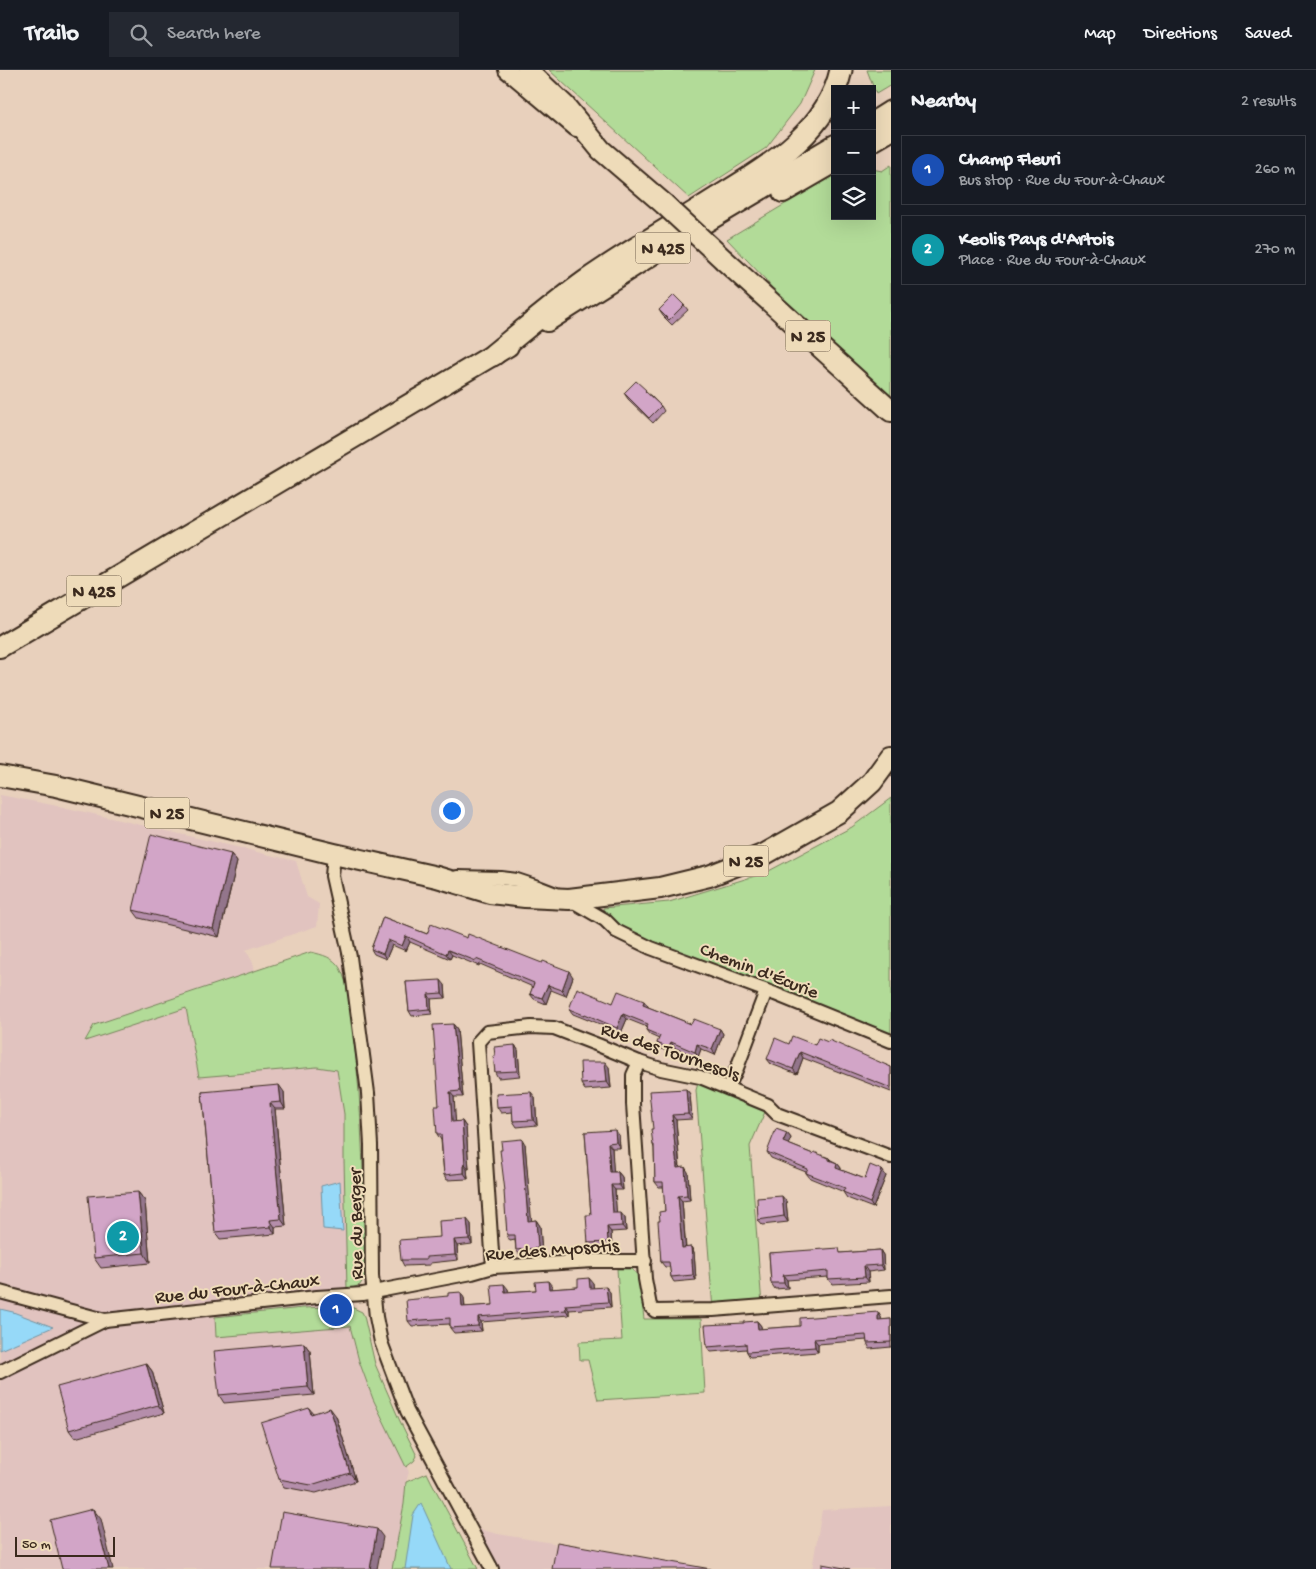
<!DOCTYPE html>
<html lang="en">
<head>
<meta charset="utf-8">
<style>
	:root { --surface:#171b24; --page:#242831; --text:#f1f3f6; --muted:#9ea1a6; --line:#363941; --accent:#b45309 }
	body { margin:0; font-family:"Gochi Hand",sans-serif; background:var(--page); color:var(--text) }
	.controls { position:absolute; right:15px; top:15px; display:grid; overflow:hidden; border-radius:0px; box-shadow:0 5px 20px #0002 }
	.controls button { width:45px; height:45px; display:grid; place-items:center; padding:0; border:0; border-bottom:1px solid var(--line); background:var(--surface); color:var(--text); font:25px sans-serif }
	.scale { position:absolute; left:15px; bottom:12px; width:100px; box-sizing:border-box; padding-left:5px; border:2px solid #3b2a1e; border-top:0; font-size:14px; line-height:18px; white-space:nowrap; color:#3b2a1e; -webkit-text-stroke:4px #eedbb9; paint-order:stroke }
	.you { position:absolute; left:451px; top:740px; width:18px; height:18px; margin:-12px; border:4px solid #fff; border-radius:50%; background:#1a73e8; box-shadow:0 0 0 8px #1a73e833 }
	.badge { display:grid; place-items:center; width:32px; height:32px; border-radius:50%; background:var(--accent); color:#fff; font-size:16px; font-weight:700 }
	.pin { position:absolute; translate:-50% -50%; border:2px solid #fff; box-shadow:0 1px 5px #0006 }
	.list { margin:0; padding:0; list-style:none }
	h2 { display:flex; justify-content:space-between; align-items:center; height:65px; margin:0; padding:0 20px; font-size:21px }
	h2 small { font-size:16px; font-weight:400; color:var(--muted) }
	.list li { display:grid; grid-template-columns:32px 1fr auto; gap:15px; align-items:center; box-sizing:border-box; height:70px; margin:0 10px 10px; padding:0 10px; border:1px solid var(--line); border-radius:0px }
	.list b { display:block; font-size:19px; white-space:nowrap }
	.list p { margin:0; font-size:16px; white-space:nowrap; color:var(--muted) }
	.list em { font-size:16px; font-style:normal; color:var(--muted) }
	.icon { flex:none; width:28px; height:28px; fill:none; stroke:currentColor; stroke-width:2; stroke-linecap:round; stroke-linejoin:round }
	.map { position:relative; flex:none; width:891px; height:1499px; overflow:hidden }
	header { display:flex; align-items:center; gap:30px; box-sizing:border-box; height:70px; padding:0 25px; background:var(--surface); border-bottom:1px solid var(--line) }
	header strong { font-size:24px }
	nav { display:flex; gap:28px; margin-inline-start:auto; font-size:18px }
	.search { width:350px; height:45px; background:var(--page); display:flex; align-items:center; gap:12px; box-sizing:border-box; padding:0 18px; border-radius:0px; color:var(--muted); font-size:19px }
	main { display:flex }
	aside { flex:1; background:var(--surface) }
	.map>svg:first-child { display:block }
	.built { fill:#e1c3bf }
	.green { fill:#b2db98; stroke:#76825b }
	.water { fill:#96d9f8; stroke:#7293a1 }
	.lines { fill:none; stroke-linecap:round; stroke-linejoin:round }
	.minor-casing { stroke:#3b2a1e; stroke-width:16 }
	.tertiary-casing { stroke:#3b2a1e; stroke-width:20 }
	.primary-casing { stroke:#3b2a1e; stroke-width:24 }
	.trunk-casing { stroke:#3b2a1e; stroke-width:25 }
	.minor { stroke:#eedbb9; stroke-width:12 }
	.tertiary { stroke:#eedbb9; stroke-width:16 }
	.primary { stroke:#eedbb9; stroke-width:20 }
	.trunk { stroke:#eedbb9; stroke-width:21 }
	.primary-bridge-casing { stroke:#3b2a1e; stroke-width:24; stroke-linecap:butt }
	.primary-bridge { stroke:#eedbb9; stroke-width:20 }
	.wall { fill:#b58eab; stroke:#3b2a1e }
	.shaded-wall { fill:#93748b; stroke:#3b2a1e }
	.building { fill:#d2a5c7; stroke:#3b2a1e }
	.labels { text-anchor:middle; stroke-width:4; stroke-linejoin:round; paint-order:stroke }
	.shield { fill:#eedbb9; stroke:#715f4c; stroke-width:1 }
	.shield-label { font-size:18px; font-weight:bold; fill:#3b2a1e }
	.street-label { font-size:19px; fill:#3b2a1e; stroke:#eedbb9 }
</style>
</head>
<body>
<header>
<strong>Trailo</strong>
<div class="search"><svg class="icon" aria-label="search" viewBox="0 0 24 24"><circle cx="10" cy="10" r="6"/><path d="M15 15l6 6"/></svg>Search here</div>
<nav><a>Map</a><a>Directions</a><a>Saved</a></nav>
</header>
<main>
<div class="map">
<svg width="891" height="1499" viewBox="0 0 891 1499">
	<rect width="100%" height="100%" fill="#e8d0bc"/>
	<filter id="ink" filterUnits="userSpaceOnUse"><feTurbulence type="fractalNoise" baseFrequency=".02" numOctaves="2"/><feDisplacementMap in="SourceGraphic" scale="10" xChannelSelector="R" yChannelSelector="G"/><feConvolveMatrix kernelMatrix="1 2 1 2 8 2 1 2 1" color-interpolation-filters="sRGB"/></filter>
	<g filter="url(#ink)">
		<g class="built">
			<path d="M0,725L63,737L296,791L307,827L319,834L317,856L246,880L253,893L255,901L94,955L85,971L186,937L317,997L337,1000L344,1044V1090L349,1236L303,1238L215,1247L216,1266L350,1256L359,1291L373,1329L409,1402L406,1412L404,1434L392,1499H0Z"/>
			<path d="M891,1436V1499H812L822,1440Z"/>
			<path d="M470,1457L498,1464L712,1499H492Z"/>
		</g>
		<g class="green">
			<path d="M549,0H815L800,34L766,78L689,128Z"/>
			<path d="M867,0H891V15L876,24Z"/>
			<path d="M891,95V328L773,220L766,210L727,169L835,104V146H872V99L882,101Z"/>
			<path d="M891,728V971L651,878L605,850L603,838L669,832L765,803L852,757Z"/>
			<path d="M311,882C323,885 333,887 340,898C350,917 351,941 353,961C363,1042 364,1125 365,1206L360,1215L347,1220L344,1090V1044L337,1000L317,997L199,1007L186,938L85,971L94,955Z"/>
			<path d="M700,1007L768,1035L750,1076L762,1236L713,1240L696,1020Z"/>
			<path d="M617,1199H632L639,1207L644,1249H701L705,1323L598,1330L588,1290H580L579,1272L622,1270Z"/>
			<path d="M349,1236L362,1242L364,1246L375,1294L399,1349L417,1386L414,1391L406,1397L373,1329L359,1291L350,1256L216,1267L215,1247L303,1238Z"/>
			<path d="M427,1403L432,1413L478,1499H392L404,1434L406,1412Z"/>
		</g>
		<g class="water">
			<path d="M340,1111L343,1161L323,1159L321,1116Z"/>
			<path d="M0,1239L13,1242L53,1257L0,1280Z"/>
			<path d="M421,1433L451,1499H405L413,1445Z"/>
		</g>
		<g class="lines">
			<defs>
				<g id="minor">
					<path d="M334,784L332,806L350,887L368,1023L371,1075L372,1206L376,1247L381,1272L407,1341L492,1499"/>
					<path d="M457,807L501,808L517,810L538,817L569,829L605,850L616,861L651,878L775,924L891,971"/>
					<path d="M639,992L633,1005V1034L645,1209L650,1236L655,1241L713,1240L891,1226"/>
					<path d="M728,1018L737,998L766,921"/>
					<path d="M493,1197L478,972L487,962L531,957L554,958L598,975L639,992L661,999L700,1007L768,1035L777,1044L891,1087"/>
					<path d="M0,1222L105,1250L317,1227L363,1224L472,1203L493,1197L594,1191H645"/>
					<path d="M0,1302L105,1250"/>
				</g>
				<path id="tertiary" d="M507,0L576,58"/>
				<g id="primary">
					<path d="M527,0L565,36L601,80L664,134"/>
					<path d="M872,53L891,41"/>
					<path d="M872,71L891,60"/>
					<path d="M783,122L835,92"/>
					<path d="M724,190L891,341"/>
					<path d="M547,251L662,178L835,75"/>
					<path d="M0,577L508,276"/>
					<path d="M0,706L56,716L334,784L437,807L490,823L525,827L569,829L660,818L709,806L765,784L839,742L872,712L891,686"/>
				</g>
				<path id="trunk" d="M493,285C524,260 554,234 586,211C623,185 663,162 701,138C755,103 826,69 841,0"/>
			</defs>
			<use href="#minor" class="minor-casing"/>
			<use href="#tertiary" class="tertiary-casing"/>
			<use href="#primary" class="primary-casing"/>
			<use href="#trunk" class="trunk-casing"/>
			<use href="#minor" class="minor"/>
			<use href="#tertiary" class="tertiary"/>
			<use href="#primary" class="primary"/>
			<use href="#trunk" class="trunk"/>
			<defs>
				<path id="primary-bridge" d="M664,134L724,190"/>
			</defs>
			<use href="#primary-bridge" class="primary-bridge-casing"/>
			<use href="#primary-bridge" class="primary-bridge"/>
		</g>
		<g class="wall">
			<path d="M684,235L688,240L672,255L663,246L659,240Z"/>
			<path d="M624,323L650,325L661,336L664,341L653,353L628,329Z"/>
			<path d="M231,784L237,792L219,867L139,848L133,840Z"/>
			<path d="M383,847L427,864L467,868L573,907L566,926L551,920L546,934L534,929L530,924L533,917L480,894L479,896L452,885L450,889L410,872L406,881L392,875L386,889L374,884L371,879Z"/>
			<path d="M406,912L445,915L446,928L431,929L432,944L412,946L409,941Z"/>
			<path d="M613,933L648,936V937L691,954L720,959L723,964L715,985L701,979L698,987L675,978L673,983L661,979L657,973L659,969L650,965L646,960L647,957L627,949L621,963L588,949V950L573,944L569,939Z"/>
			<path d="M453,954L457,959L463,1027H454L455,1052L462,1051L466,1057L469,1099H467L468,1109L447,1110L444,1105L441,1070L437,1064L439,1036Z"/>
			<path d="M789,974L815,975L891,997V1022L803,988L797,1004L771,994L767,989Z"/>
			<path d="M515,975L518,980L520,1006L498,1008L495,1002V986Z"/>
			<path d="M609,997L611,1018L585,1020L581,1014Z"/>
			<path d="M686,1019L690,1024L692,1049L676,1050L680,1097L688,1102L690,1130L682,1131L686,1178L691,1177L694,1182L696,1210L674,1212L671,1207L670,1197H665L661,1192L660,1151L665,1141L664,1117H659L655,1112L654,1078L653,1075V1059Z"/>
			<path d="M202,1022H284L285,1039H275L286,1156L275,1157V1164L220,1169L215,1162Z"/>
			<path d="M535,1027L537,1055L517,1057L513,1051V1042L501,1043L497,1037Z"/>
			<path d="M585,1062L619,1065L620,1078H612L613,1102H618L622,1107L623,1120H615L616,1143L625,1148L626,1161L611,1162L612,1177L592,1179L588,1173L591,1145Z"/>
			<path d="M787,1063L791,1068L788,1074L813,1084L829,1088L831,1090L837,1093L841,1098V1100L865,1109L882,1100L886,1106L873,1138L847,1128L843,1122H844L810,1108L806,1103V1102L771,1088L767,1082Z"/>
			<path d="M525,1074L531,1151L536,1150L540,1156L542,1184L520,1185L516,1180L515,1170L510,1171L507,1165L505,1121Z"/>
			<path d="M138,1122L145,1131L150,1193L101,1198L94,1188Z"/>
			<path d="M786,1131L788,1152L762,1155L758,1150Z"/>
			<path d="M471,1154L472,1174L457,1176L458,1190L430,1193V1195L404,1196L401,1190L440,1167Z"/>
			<path d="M880,1180L883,1185L884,1200L868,1202L869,1212L832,1214L828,1209V1207L787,1210L788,1218L775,1219L771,1213L769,1183H842Z"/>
			<path d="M593,1213V1218L610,1222L611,1237L569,1240V1245L481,1252L482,1261L454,1263L450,1258V1254L412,1256L408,1251L448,1226L464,1228L465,1237L493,1235L508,1219V1222L536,1220L552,1216V1219L578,1217Z"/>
			<path d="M881,1247V1250L891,1249V1277L870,1279L867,1273V1270L818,1274V1282L750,1287L747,1282L746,1279L711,1282L707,1277L744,1253L757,1251L761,1256V1259L800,1256Z"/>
			<path d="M304,1273L310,1281L314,1325L224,1333L219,1325Z"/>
			<path d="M146,1293L152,1301L164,1343L75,1368L69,1360Z"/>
			<path d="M309,1338L313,1343L336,1346L356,1411L316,1423L284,1417L279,1409Z"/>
		</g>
		<g class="shaded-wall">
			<path d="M231,784L237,792L219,867L213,859Z"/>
			<path d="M406,866L410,872L406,881L402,876Z"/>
			<path d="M388,870L392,875L386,889L383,884Z"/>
			<path d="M448,880L452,885L450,889L446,884Z"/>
			<path d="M569,901L573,907L566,926L562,920Z"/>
			<path d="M441,910L445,915L446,928L442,923Z"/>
			<path d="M548,915L551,920L546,934L542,928Z"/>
			<path d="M428,924L431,929L432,944L429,939Z"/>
			<path d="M644,931L648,936L646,940L643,935Z"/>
			<path d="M623,944L627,949L621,963L617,958Z"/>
			<path d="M453,954L457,959L463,1027L460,1021Z"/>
			<path d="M720,959L723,964L715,985L712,979Z"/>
			<path d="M671,972L675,978L673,983L669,978Z"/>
			<path d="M697,974L701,979L698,987L695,982Z"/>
			<path d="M515,975L518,980L520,1006L517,1001Z"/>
			<path d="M800,982L803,988L797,1004L793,999Z"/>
			<path d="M605,992L609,997L611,1018L607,1012Z"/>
			<path d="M279,1015L284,1022L285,1039L281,1032Z"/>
			<path d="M686,1019L690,1024L692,1049L688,1044Z"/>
			<path d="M450,1022L454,1027L456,1057L452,1052Z"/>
			<path d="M531,1022L535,1027L537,1055L533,1050Z"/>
			<path d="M270,1033L275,1039L286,1156L281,1149Z"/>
			<path d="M672,1045L676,1050L680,1103L677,1098Z"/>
			<path d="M462,1051L466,1057L469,1099L465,1094Z"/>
			<path d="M615,1060L619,1065L620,1078L616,1072Z"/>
			<path d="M787,1063L791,1068L787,1078L783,1072Z"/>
			<path d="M522,1069L525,1074L532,1156L528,1151Z"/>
			<path d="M608,1073L612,1078L614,1108L610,1102Z"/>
			<path d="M837,1093L841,1098L839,1103L836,1098Z"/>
			<path d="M464,1094L467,1099L468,1109L464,1103Z"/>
			<path d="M685,1097L688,1102L690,1130L687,1125Z"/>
			<path d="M882,1100L886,1106L873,1138L870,1133Z"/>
			<path d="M618,1102L622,1107L623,1120L619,1115Z"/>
			<path d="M611,1115L615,1120L617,1149L613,1143Z"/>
			<path d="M138,1122L145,1131L150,1193L144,1183Z"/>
			<path d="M678,1126L682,1131L686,1183L682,1178Z"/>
			<path d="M782,1126L786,1131L788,1152L784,1146Z"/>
			<path d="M621,1143L625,1148L626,1161L622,1156Z"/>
			<path d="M467,1149L471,1154L472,1174L469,1169Z"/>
			<path d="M270,1150L275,1157V1164L271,1157Z"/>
			<path d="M536,1150L540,1156L542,1184L538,1178Z"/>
			<path d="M607,1157L611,1162L612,1177L608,1172Z"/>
			<path d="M454,1170L457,1176L458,1190L455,1185Z"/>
			<path d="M691,1177L694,1182L696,1210L693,1205Z"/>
			<path d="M880,1180L883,1185L884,1200L881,1195Z"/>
			<path d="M864,1196L868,1202L869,1212L865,1207Z"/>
			<path d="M783,1205L787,1210L788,1218L784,1213Z"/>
			<path d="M589,1208L593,1213L594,1223L590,1218Z"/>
			<path d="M548,1211L552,1216L553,1224L549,1219Z"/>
			<path d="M504,1214L508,1219L509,1228L505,1222Z"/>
			<path d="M606,1217L610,1222L611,1237L608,1232Z"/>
			<path d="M461,1222L464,1228L465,1242L462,1237Z"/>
			<path d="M565,1235L569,1240V1245L566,1240Z"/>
			<path d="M878,1242L881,1247L882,1255L878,1250Z"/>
			<path d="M478,1247L481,1252L482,1261L478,1256Z"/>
			<path d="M757,1251L761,1256L762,1264L758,1259Z"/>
			<path d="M814,1269L818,1274V1282L815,1277Z"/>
			<path d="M304,1273L310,1281L314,1325L308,1317Z"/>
			<path d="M146,1293L152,1301L164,1343L158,1335Z"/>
			<path d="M330,1338L336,1346L356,1411L350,1403Z"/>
			<path d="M93,1439L101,1449L113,1499H109Z"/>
			<path d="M377,1459L383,1467L377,1499H370Z"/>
		</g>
		<g class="building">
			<path d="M674,225L684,235L669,250L659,240Z"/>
			<path d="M636,311L646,320L645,321L661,336L649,348L624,323Z"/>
			<path d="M151,764L231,784L213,859L133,840Z"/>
			<path d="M383,847L427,864L431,854L467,868L468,864L542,893L543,891L569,901L562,920L548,915L542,928L530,924L534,913L476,889V891L448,880L446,884L406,866L402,876L388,870L383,884L371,879Z"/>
			<path d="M441,910L442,923L428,924L429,939L409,941L406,912Z"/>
			<path d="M577,918L613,933L618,921L644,931L643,935L691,954L694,949L720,959L712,979L697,974L695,982L671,972L669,978L657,973L660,966L646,960L648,954L623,944L617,958L585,944L584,945L569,939Z"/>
			<path d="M453,954L460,1021L450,1022L452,1052L462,1051L465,1094H464V1103L444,1105L441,1064H437L435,1036H439L433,955Z"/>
			<path d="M792,966L815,975L818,968L828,972L829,970L891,997V1018L800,982L793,999L767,989L775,968L789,974Z"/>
			<path d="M515,975L517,1001L495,1002L493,986H495L494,977Z"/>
			<path d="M580,992H605L607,1012L581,1014Z"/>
			<path d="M279,1015L281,1032L270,1033L281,1149L270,1150L271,1157L215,1162L202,1022Z"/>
			<path d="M686,1019L688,1044L672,1045L677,1098L685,1097L687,1125L678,1126L682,1178L691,1177L693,1205L671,1207L669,1192H661L658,1151H660L659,1142L665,1141L663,1112H655L654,1075H653L651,1059H653L649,1021Z"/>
			<path d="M531,1022L533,1050L513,1051L512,1036L497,1037L496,1024Z"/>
			<path d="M776,1059L787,1063L783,1072L813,1084L814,1082L829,1088V1090L837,1093L836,1098L865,1109L870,1095L882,1100L870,1133L843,1122L845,1118L806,1103L808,1099L767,1082Z"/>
			<path d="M615,1060L616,1072L608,1073L610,1102H618L619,1115H611L613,1143H621L622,1156L607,1157L608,1172L588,1173L586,1145H591L585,1062Z"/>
			<path d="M522,1069L528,1151L536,1150L538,1178L516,1180L515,1165H507L504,1121H505L500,1080H502L501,1071Z"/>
			<path d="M138,1122L144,1183L94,1188L88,1126Z"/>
			<path d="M782,1126L784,1146L758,1150L757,1128Z"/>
			<path d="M467,1149L469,1169L454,1170L455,1185L426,1187V1190H401L399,1170L440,1167L439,1151Z"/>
			<path d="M839,1178L840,1183L880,1180L881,1195L864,1196L865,1207L828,1209V1201L783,1205L784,1213H771L769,1183Z"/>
			<path d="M589,1208L590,1218L606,1217L608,1232L565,1235L566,1240L478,1247V1256L450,1258V1248L408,1251L406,1230L448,1226V1223L461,1222L462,1237L493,1235L491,1215L504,1214L505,1222L536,1220L535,1212L548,1211L549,1219L578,1217V1209Z"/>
			<path d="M878,1242V1250L891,1249V1272L867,1273L866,1265L814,1269L815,1277L747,1282L746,1274L707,1277L705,1255L744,1253V1252L757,1251L758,1259L800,1256V1248Z"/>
			<path d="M304,1273L308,1317L219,1325L214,1281Z"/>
			<path d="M146,1293L158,1335L69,1360L57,1317Z"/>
			<path d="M309,1338L311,1344L330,1338L350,1403L311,1415L279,1409L261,1353Z"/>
			<path d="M93,1439L109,1499H62L50,1450Z"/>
			<path d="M282,1442L377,1459L370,1499H272Z"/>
			<path d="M557,1472L711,1499H552Z"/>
			<path d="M822,1494L850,1499H822Z"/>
		</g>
	</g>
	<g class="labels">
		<g class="shield">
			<rect x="635.5" y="162.5" width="55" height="31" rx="4"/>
			<rect x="785.5" y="250.5" width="45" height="31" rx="4"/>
			<rect x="66.5" y="505.5" width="55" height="31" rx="4"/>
			<rect x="144.5" y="727.5" width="45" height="31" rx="4"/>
			<rect x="723.5" y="775.5" width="45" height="31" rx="4"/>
		</g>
		<g class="shield-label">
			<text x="663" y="184">N 425</text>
			<text x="808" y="272">N 25</text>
			<text x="94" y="527">N 425</text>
			<text x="167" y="749">N 25</text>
			<text x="746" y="797">N 25</text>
		</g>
		<g class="street-label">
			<text transform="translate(760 899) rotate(21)" y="7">Chemin d'Écurie</text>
			<text transform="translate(671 980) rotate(19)" y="7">Rue des Tournesols</text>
			<text transform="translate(354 1154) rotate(-91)" y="7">Rue du Berger</text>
			<text transform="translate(552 1178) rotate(-4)" y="7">Rue des Myosotis</text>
			<text transform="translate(237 1217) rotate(-6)" y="7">Rue du Four-à-Chaux</text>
		</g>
	</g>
</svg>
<div class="controls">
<button>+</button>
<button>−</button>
<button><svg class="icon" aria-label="layers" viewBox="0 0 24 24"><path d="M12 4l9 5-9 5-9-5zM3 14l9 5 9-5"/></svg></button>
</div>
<div class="scale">50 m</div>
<div class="you"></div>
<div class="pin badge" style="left:336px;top:1240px;background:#1a4fb4">1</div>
<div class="pin badge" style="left:123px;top:1167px;background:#0f9aa8">2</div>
</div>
<aside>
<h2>Nearby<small>2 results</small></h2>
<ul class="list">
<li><span class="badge" style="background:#1a4fb4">1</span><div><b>Champ Fleuri</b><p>Bus stop · Rue du Four-à-Chaux</p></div><em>260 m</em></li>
<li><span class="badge" style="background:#0f9aa8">2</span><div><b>Keolis Pays d'Artois</b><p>Place · Rue du Four-à-Chaux</p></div><em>270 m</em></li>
</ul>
</aside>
</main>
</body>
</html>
